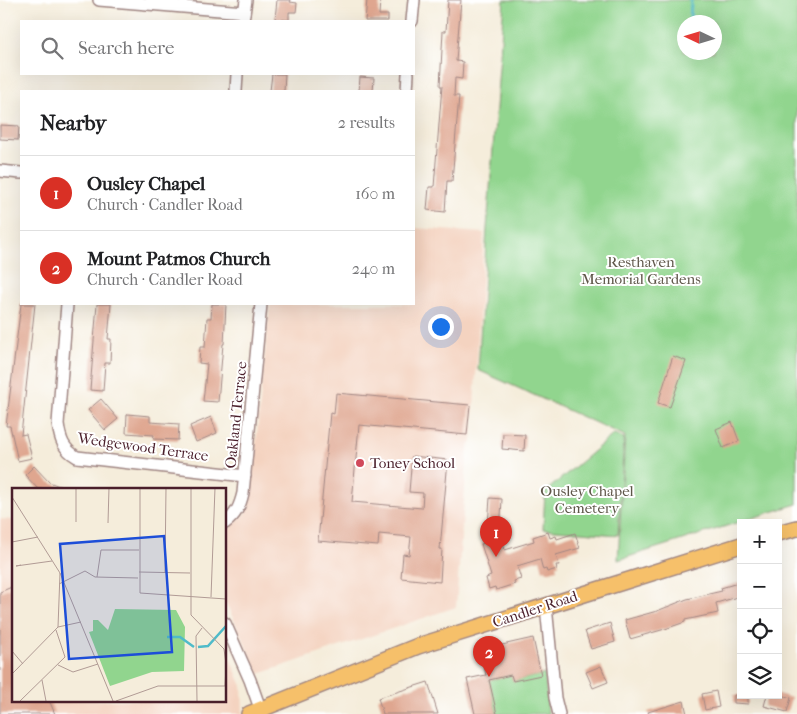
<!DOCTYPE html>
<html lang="en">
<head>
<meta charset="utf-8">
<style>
	:root { --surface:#fff; --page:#f6f6f6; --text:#202124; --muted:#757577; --line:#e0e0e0; --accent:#d93025 }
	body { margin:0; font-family:"IM FELL French Canon",serif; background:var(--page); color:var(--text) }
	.controls { position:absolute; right:15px; bottom:15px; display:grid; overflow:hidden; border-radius:0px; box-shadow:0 5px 20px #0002 }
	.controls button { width:45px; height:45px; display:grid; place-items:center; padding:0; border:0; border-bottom:1px solid var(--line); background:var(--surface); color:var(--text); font:25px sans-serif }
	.compass { position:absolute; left:677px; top:15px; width:45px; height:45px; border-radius:50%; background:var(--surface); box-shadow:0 5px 20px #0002; rotate:274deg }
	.you { position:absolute; left:440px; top:326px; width:18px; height:18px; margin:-12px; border:4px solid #fff; border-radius:50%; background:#1a73e8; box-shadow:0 0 0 8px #1a73e833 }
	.badge { display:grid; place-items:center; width:32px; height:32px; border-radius:50%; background:var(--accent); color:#fff; font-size:16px; font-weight:700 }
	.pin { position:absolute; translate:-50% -41px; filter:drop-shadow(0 1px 2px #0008) }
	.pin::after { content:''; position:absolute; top:26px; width:18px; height:15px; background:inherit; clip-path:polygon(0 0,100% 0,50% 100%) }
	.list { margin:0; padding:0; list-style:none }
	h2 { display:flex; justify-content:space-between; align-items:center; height:65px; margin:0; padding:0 20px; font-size:21px }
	h2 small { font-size:16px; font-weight:400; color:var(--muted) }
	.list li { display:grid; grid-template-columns:32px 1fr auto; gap:15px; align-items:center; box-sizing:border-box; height:75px; padding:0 20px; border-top:1px solid var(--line) }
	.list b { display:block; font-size:19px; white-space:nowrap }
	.list p { margin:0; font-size:16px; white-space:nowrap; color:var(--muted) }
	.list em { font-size:16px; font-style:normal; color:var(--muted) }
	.icon { flex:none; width:28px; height:28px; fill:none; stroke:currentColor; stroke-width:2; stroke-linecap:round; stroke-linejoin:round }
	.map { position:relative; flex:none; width:797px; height:714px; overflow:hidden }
	.search { position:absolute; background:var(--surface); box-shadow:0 5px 20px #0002; left:20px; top:20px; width:395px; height:55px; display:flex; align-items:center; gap:12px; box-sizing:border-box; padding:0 18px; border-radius:0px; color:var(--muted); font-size:19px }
	.panel { position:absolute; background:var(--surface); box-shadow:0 5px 20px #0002; left:20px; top:90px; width:395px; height:215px; border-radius:0px }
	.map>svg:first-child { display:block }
	.built { fill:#f4d3c0 }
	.green { fill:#91d58e; stroke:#6e7a5c; fill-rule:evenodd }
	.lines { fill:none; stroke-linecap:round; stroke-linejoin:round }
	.stream { stroke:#4fbbc9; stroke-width:3 }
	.building { fill:#dfa68f }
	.minor-casing { stroke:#a08683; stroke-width:14 }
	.major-casing { stroke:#a08683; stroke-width:18 }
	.minor { stroke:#fff; stroke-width:11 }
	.major { stroke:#f6c06b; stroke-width:15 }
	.poi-dot { fill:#d1495b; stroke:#fff; stroke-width:2 }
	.labels { text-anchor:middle; stroke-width:4; stroke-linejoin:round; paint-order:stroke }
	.park-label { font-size:15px; fill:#5f5649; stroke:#fff }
	.street-label { font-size:15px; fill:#4a1f2b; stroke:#fff }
	.poi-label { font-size:15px; fill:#4a1f2b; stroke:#fff; text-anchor:start }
	.inset-river { fill:none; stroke:#4fbbc9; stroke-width:2.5 }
	.inset-road { fill:none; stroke:#b19b95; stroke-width:1 }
	.view { fill:#1d4ed8; fill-opacity:0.15; stroke:#1d4ed8; stroke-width:2.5 }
	.inset-edge { fill:none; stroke:#4a1f2b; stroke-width:2.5 }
</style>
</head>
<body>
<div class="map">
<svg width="797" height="714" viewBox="0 0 797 714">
	<rect width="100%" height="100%" fill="#fff"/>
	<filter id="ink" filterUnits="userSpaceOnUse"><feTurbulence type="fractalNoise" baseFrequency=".02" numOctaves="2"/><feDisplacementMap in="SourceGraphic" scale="10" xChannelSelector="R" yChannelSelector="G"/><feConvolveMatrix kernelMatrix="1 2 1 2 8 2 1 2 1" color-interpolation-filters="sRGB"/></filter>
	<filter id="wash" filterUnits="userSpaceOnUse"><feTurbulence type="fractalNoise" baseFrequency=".0096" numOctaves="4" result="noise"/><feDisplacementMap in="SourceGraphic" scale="20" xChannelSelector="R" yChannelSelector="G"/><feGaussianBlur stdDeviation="1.12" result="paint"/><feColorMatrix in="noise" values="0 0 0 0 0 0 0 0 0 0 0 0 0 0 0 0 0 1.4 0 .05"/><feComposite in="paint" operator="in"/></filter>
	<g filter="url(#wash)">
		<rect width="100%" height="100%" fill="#f5eddb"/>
		<g class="built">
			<path d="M414,228L484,233L472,442L468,447L456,607L259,674L225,601V532L244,515L250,501L270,304H414Z"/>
			<path d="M0,519L14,520V700H225V647L242,686L243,714H0Z"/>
		</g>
		<g class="green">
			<path d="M504,0H797V504L618,560L625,436L478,370L487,229ZM684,22H714V52H684Z"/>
			<path d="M614,434L624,438L618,535L543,529L545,492Z"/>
			<path d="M545,674L548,714H497L489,680L511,675L513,681Z"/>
		</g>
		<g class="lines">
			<path class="stream" d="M690,22L691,0"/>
		</g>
		<g id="blocks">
			<g class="building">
				<path d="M277,0H291L290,2L297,3L296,12H289V20L275,19Z"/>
				<path d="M367,0H380L379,15H388V21H365Z"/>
				<path d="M448,0H461L456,61L463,62L462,79L455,78L454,96H459L452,181H447L445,212L427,210L429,187H434L442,86H440L443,31H446Z"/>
				<path d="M272,74H285L284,91H270Z"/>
				<path d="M360,77L374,78L373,91H359Z"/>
				<path d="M0,125L19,126L18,140L0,139Z"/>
				<path d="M21,304H35L21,435L26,434L32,458L18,461L10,426H6Z"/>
				<path d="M97,304H111L108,339H111L110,363H105L103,391L90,390Z"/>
				<path d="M212,304H226L224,344H223L218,402L203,401L207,364L199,363L200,347H205L207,318H211Z"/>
				<path d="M673,356L686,361L670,407L658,403Z"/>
				<path d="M336,393L470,405L467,435L359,425L352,502L422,508L423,493L409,492L412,456L448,460L440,549H442L440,582L401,578L403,554L409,555L411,537L379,534L378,546L318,541L330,413L334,414Z"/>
				<path d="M101,399L118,419L105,430L88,410Z"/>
				<path d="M127,414L150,416V422L179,424L178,440L153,439L154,435L126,433Z"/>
				<path d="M211,417L217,433L196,442L190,426Z"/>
				<path d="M732,422L739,441L723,448L716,429Z"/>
				<path d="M503,434L525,435L524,451L502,449Z"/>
				<path d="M34,466L49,482L67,489H38L25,475Z"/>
				<path d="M490,498L502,499L500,533L505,550L534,541L533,537L548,532L550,538L556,536L557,539L575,533L580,548L556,555L559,565H556L557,569L547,572L546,569L543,570L540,559L517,566L521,579L514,581L515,584L496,590L495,587L489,589L486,578L491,576L481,544L484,543L483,540L487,538Z"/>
				<path d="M741,582V596L716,603L718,613L685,620V622L665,629L630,639L625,620L657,611L687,599L722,591L721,588Z"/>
				<path d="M14,586V700H49L55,714H0V592Z"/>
				<path d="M610,623L615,642L591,649L585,631Z"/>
				<path d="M533,638L541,675L513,681L511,675L489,680L497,714H475L467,679L486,675L480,650Z"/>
				<path d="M601,666L608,682L593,688L586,672Z"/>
				<path d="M428,682L438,714H383L378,698Z"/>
				<path d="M716,691L719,707L705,710L702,694Z"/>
				<path d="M734,695H748V704L734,703Z"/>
				<path d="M767,695H782L791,698L787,712L764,706Z"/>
				<path d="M684,701L687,714H649L648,712Z"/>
			</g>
		</g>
	</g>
	<g filter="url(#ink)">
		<use href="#blocks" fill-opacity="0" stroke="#a08683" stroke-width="1"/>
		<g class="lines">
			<defs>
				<g id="minor">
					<path d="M99,0L244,12"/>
					<path d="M243,21L246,0"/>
					<path d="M412,21L414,0"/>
					<path d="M236,91L237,74"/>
					<path d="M407,91L408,74"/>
					<path d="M0,171L21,173"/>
					<path d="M67,304L58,424C60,439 63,449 77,457L245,476"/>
					<path d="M225,523C236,515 240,506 243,493L261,304"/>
					<path d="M546,606L555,698L559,714"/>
					<path d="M225,623L250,680L262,714"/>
				</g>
				<g id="major">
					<path d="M778,533L797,528"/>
					<path d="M249,714L418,646L741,545"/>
				</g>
			</defs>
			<use href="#minor" class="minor-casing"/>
			<use href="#major" class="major-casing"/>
			<use href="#minor" class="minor"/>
			<use href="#major" class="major"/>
		</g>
	</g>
	<circle class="poi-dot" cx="360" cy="463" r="5"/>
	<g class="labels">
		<g class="park-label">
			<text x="641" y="267">Resthaven<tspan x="641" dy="17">Memorial Gardens</tspan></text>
			<text x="587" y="496">Ousley Chapel<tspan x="587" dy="17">Cemetery</tspan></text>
		</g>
		<g class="street-label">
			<text transform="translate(236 415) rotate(-84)" y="5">Oakland Terrace</text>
			<text transform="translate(143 447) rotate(8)" y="5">Wedgewood Terrace</text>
			<text transform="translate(535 609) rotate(-18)" y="5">Candler Road</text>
		</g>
		<g class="poi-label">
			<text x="370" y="468">Toney School</text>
		</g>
	</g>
	<g transform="translate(12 488)">
		<rect width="214" height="214" fill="#f5eddb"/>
		<path d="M103,121L164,122L173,139L172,183L140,184L98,198L77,144L81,143V132H86L96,142Z" fill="#91d58e"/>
		<path class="inset-river" d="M155,149H168L182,159M186,159L196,158L214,138"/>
		<path class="inset-road" d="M64,0V34M128,0V105L214,111M179,0V127L212,161L214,176M0,9L48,85L101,213M96,35L97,0M0,54L26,49M9,77L4,78L40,73M127,84L178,85M153,84L154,0M85,89L89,62H127M47,96L73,83L83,89L126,90M199,109L203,0M46,139L48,85M0,163L11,176M46,177L61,184L86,176M0,186L46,139L69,134M30,192L34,213M213,198L214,178M8,213L53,169L44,142M104,213L146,198H214M185,213L184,148L190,140"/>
		<path class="view" d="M152,48L160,164L57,171L48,56Z"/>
		<rect width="214" height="214" class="inset-edge"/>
	</g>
</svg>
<div class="controls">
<button>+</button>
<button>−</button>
<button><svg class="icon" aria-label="locate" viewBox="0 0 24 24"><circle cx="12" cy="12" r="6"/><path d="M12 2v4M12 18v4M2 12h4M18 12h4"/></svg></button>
<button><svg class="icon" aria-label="layers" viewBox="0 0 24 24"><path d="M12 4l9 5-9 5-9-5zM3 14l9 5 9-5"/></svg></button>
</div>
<svg class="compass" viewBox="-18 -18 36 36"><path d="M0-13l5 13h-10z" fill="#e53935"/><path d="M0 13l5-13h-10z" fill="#757577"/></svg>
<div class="you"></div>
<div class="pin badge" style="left:496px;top:557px">1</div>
<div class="pin badge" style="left:489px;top:677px">2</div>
<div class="search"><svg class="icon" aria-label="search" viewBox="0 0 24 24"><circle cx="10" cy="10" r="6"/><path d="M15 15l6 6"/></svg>Search here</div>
<section class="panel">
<h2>Nearby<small>2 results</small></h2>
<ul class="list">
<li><span class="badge">1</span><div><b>Ousley Chapel</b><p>Church · Candler Road</p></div><em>160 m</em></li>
<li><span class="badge">2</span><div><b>Mount Patmos Church</b><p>Church · Candler Road</p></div><em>240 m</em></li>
</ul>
</section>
</div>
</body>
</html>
